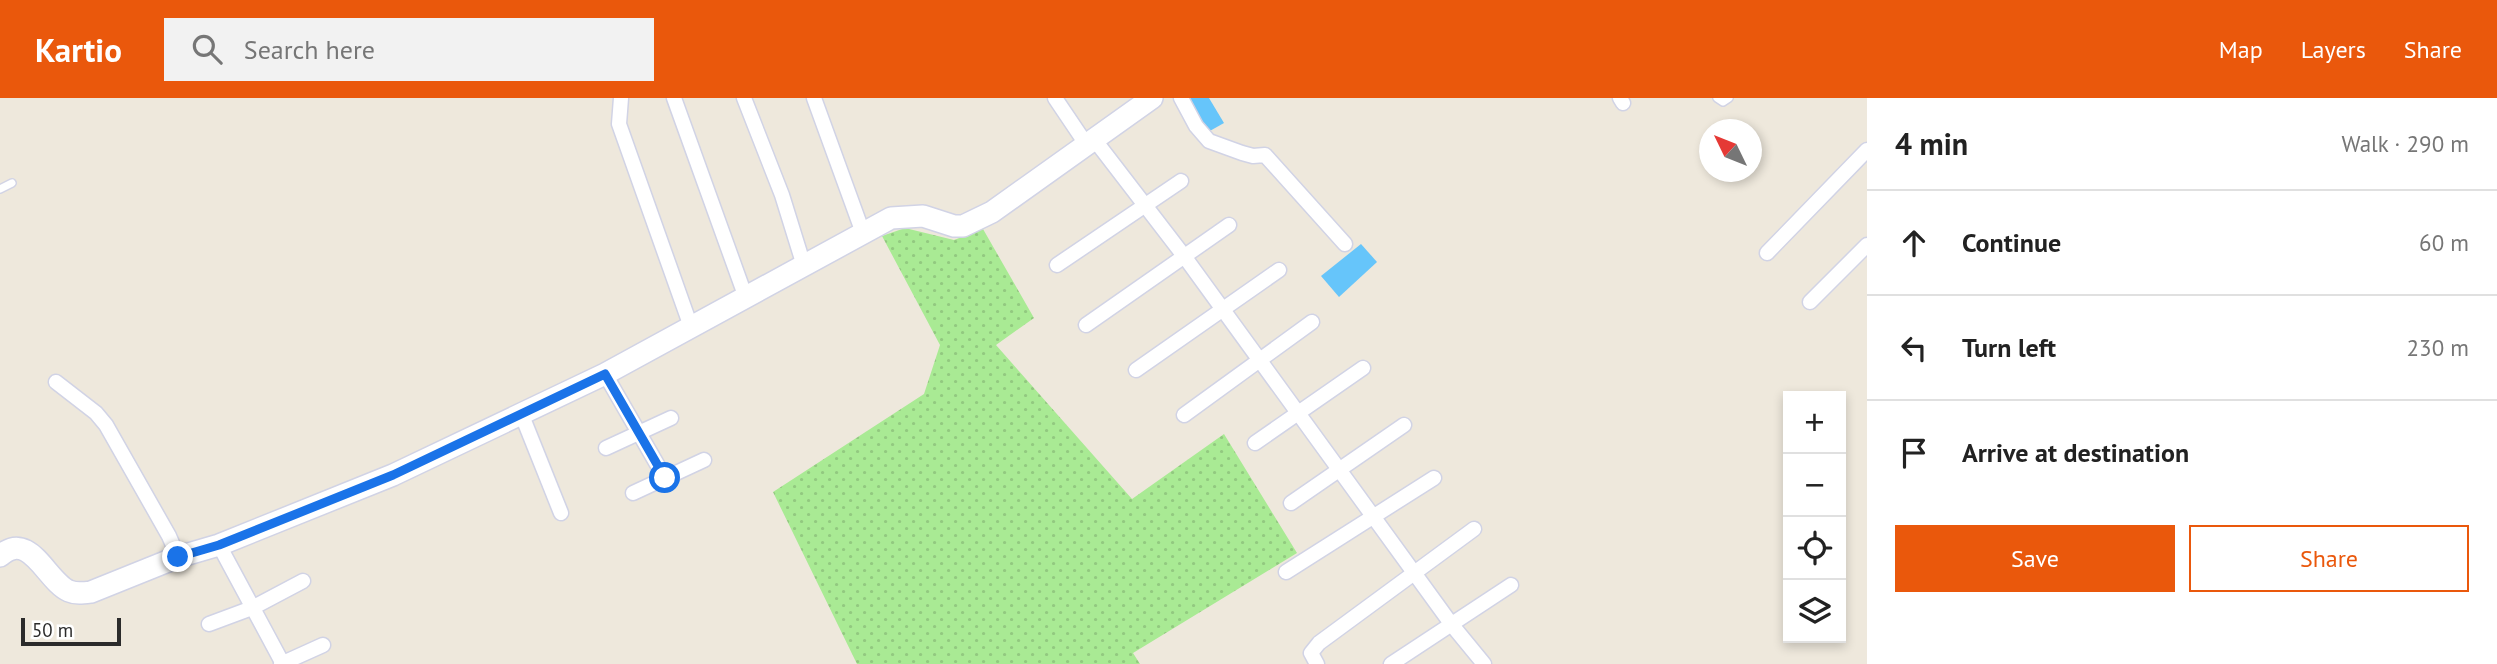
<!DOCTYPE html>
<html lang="en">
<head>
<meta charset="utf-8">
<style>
	:root { --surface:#fff; --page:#f2f2f2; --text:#222; --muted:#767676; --line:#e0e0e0; --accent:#ea580c }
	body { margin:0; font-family:"PT Sans",sans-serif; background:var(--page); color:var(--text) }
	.controls { position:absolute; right:21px; bottom:21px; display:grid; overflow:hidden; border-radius:0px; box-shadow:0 4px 10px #0003 }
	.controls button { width:63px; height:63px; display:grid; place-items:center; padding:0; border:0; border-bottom:2px solid var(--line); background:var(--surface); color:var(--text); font:35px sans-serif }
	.compass { position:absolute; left:1699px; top:21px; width:63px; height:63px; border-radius:50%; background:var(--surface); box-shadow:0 4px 10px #0003; rotate:313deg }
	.scale { position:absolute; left:21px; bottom:18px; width:100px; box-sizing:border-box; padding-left:7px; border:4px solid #2b2b2b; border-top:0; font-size:19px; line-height:24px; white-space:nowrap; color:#2b2b2b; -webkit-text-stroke:5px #fff; paint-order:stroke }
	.stop { position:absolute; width:21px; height:21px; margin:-16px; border:5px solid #1a73e8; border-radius:50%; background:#fff }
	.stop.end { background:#1a73e8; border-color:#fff; box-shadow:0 2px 7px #0008 }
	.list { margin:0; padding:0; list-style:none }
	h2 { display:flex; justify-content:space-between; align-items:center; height:91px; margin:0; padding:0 28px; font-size:30px }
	h2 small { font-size:23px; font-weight:400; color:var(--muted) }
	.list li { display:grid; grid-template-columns:46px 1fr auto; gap:21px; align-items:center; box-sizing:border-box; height:105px; padding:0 28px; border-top:2px solid var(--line) }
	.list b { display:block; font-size:26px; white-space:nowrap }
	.list em { font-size:23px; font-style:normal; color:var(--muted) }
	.actions { display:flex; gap:14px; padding:21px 28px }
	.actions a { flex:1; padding:16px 0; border:2px solid var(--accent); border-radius:0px; text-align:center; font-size:24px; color:var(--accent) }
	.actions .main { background:var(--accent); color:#fff }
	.icon { flex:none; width:38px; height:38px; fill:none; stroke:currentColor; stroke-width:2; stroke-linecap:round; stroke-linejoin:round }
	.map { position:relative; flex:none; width:1867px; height:566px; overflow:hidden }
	header { display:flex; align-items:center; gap:42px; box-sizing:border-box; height:98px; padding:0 35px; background:var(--accent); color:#fff }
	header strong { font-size:33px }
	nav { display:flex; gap:38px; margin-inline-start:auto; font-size:24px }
	.search { width:490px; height:63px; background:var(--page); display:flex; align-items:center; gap:18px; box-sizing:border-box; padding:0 24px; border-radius:0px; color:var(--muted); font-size:26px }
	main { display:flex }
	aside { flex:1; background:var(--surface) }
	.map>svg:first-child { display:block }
	.grass { fill:url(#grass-dots) }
	.water { fill:#66c5fa }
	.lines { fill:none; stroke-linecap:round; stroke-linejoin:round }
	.lane-casing { stroke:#d1d3e5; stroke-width:10 }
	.street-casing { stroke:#d1d3e5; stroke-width:17 }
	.secondary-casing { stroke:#d1d3e5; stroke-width:24 }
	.lane { stroke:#fff; stroke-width:7 }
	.street { stroke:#fff; stroke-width:14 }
	.secondary { stroke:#fff; stroke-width:21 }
	.route { stroke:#1a73e8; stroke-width:9 }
</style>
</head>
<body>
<header>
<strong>Kartio</strong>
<div class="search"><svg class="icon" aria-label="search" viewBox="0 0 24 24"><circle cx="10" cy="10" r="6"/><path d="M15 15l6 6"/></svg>Search here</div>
<nav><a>Map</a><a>Layers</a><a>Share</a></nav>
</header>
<main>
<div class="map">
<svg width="1867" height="566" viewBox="0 0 1867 566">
	<defs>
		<pattern id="grass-dots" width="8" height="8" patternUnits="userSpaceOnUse" patternTransform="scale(1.75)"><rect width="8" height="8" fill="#a9ea94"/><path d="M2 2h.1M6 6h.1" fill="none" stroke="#92c980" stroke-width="1.8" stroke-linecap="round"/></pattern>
	</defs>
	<rect width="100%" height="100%" fill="#eee8dc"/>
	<path class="grass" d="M905,130L954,142L983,131L1034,220L996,247L1132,401L1224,336L1297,455L1133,555L1140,566H857L773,394L924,296L940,247L882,138Z"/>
	<g class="water">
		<path d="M1189,0H1209L1224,25L1208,34Z"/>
		<path d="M1361,146L1377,164L1339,199L1321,178Z"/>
	</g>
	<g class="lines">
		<defs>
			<g id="lane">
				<path d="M1717,0L1723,4L1729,0"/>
				<path d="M0,91L12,85"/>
			</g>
			<g id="street">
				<path d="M621,0L619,26L691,229"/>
				<path d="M674,0L746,200"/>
				<path d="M744,0L782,97L804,168"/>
				<path d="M814,0L863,135"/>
				<path d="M1055,0L1086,46"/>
				<path d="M1181,0L1196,28L1209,43L1242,55L1253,58L1265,57L1345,146"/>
				<path d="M1620,0L1623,5"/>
				<path d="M1094,41L1184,158L1452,527L1484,566"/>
				<path d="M1767,155L1867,52"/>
				<path d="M1057,167L1181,83"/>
				<path d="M1810,204L1867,147"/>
				<path d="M1086,227L1229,127"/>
				<path d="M1136,272L1279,172"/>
				<path d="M605,276L665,380"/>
				<path d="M56,284L96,315L106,327L169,438L178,459"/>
				<path d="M521,315L561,415"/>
				<path d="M1184,317L1312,224"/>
				<path d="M1255,345L1363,270"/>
				<path d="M606,350L671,320"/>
				<path d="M633,395L704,362"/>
				<path d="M1291,405L1404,327"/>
				<path d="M219,447L283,566"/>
				<path d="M1286,474L1434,380"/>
				<path d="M209,526L252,510L303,483"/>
				<path d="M281,566L323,547"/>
				<path d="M1317,566L1311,555L1319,545L1474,431"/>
				<path d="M1391,566L1511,487"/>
			</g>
			<path id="secondary" d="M0,458C30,431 46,483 69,493C76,496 83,495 91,494L178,459L219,447L393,377L605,276L891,120L923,118L954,128H963L992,114L1152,0"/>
		</defs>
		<use href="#lane" class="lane-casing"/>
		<use href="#street" class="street-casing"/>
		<use href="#secondary" class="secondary-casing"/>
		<use href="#lane" class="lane"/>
		<use href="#street" class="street"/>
		<use href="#secondary" class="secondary"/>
	</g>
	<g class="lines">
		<path class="route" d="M178,459L219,447L393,377L605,276L665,380"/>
	</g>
</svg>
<div class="controls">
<button>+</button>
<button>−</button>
<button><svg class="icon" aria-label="locate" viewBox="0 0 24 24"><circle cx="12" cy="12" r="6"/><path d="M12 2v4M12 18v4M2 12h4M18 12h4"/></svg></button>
<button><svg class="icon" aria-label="layers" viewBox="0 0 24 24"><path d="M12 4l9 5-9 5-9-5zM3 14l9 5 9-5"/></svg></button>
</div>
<svg class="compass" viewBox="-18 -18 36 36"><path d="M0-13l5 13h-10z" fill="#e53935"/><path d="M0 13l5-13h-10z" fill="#767676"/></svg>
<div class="scale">50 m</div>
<div class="stop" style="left:665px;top:380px"></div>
<div class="stop end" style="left:178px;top:459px"></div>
</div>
<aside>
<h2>4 min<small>Walk · 290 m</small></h2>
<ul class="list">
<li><svg class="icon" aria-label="ahead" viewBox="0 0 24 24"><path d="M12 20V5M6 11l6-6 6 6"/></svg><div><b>Continue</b></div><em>60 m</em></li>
<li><svg class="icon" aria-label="left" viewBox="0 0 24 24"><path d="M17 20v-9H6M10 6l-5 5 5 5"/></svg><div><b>Turn left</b></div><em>230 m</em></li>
<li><svg class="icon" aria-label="arrive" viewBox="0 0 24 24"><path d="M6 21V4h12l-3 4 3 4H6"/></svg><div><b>Arrive at destination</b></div></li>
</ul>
<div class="actions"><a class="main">Save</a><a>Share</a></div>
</aside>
</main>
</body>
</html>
